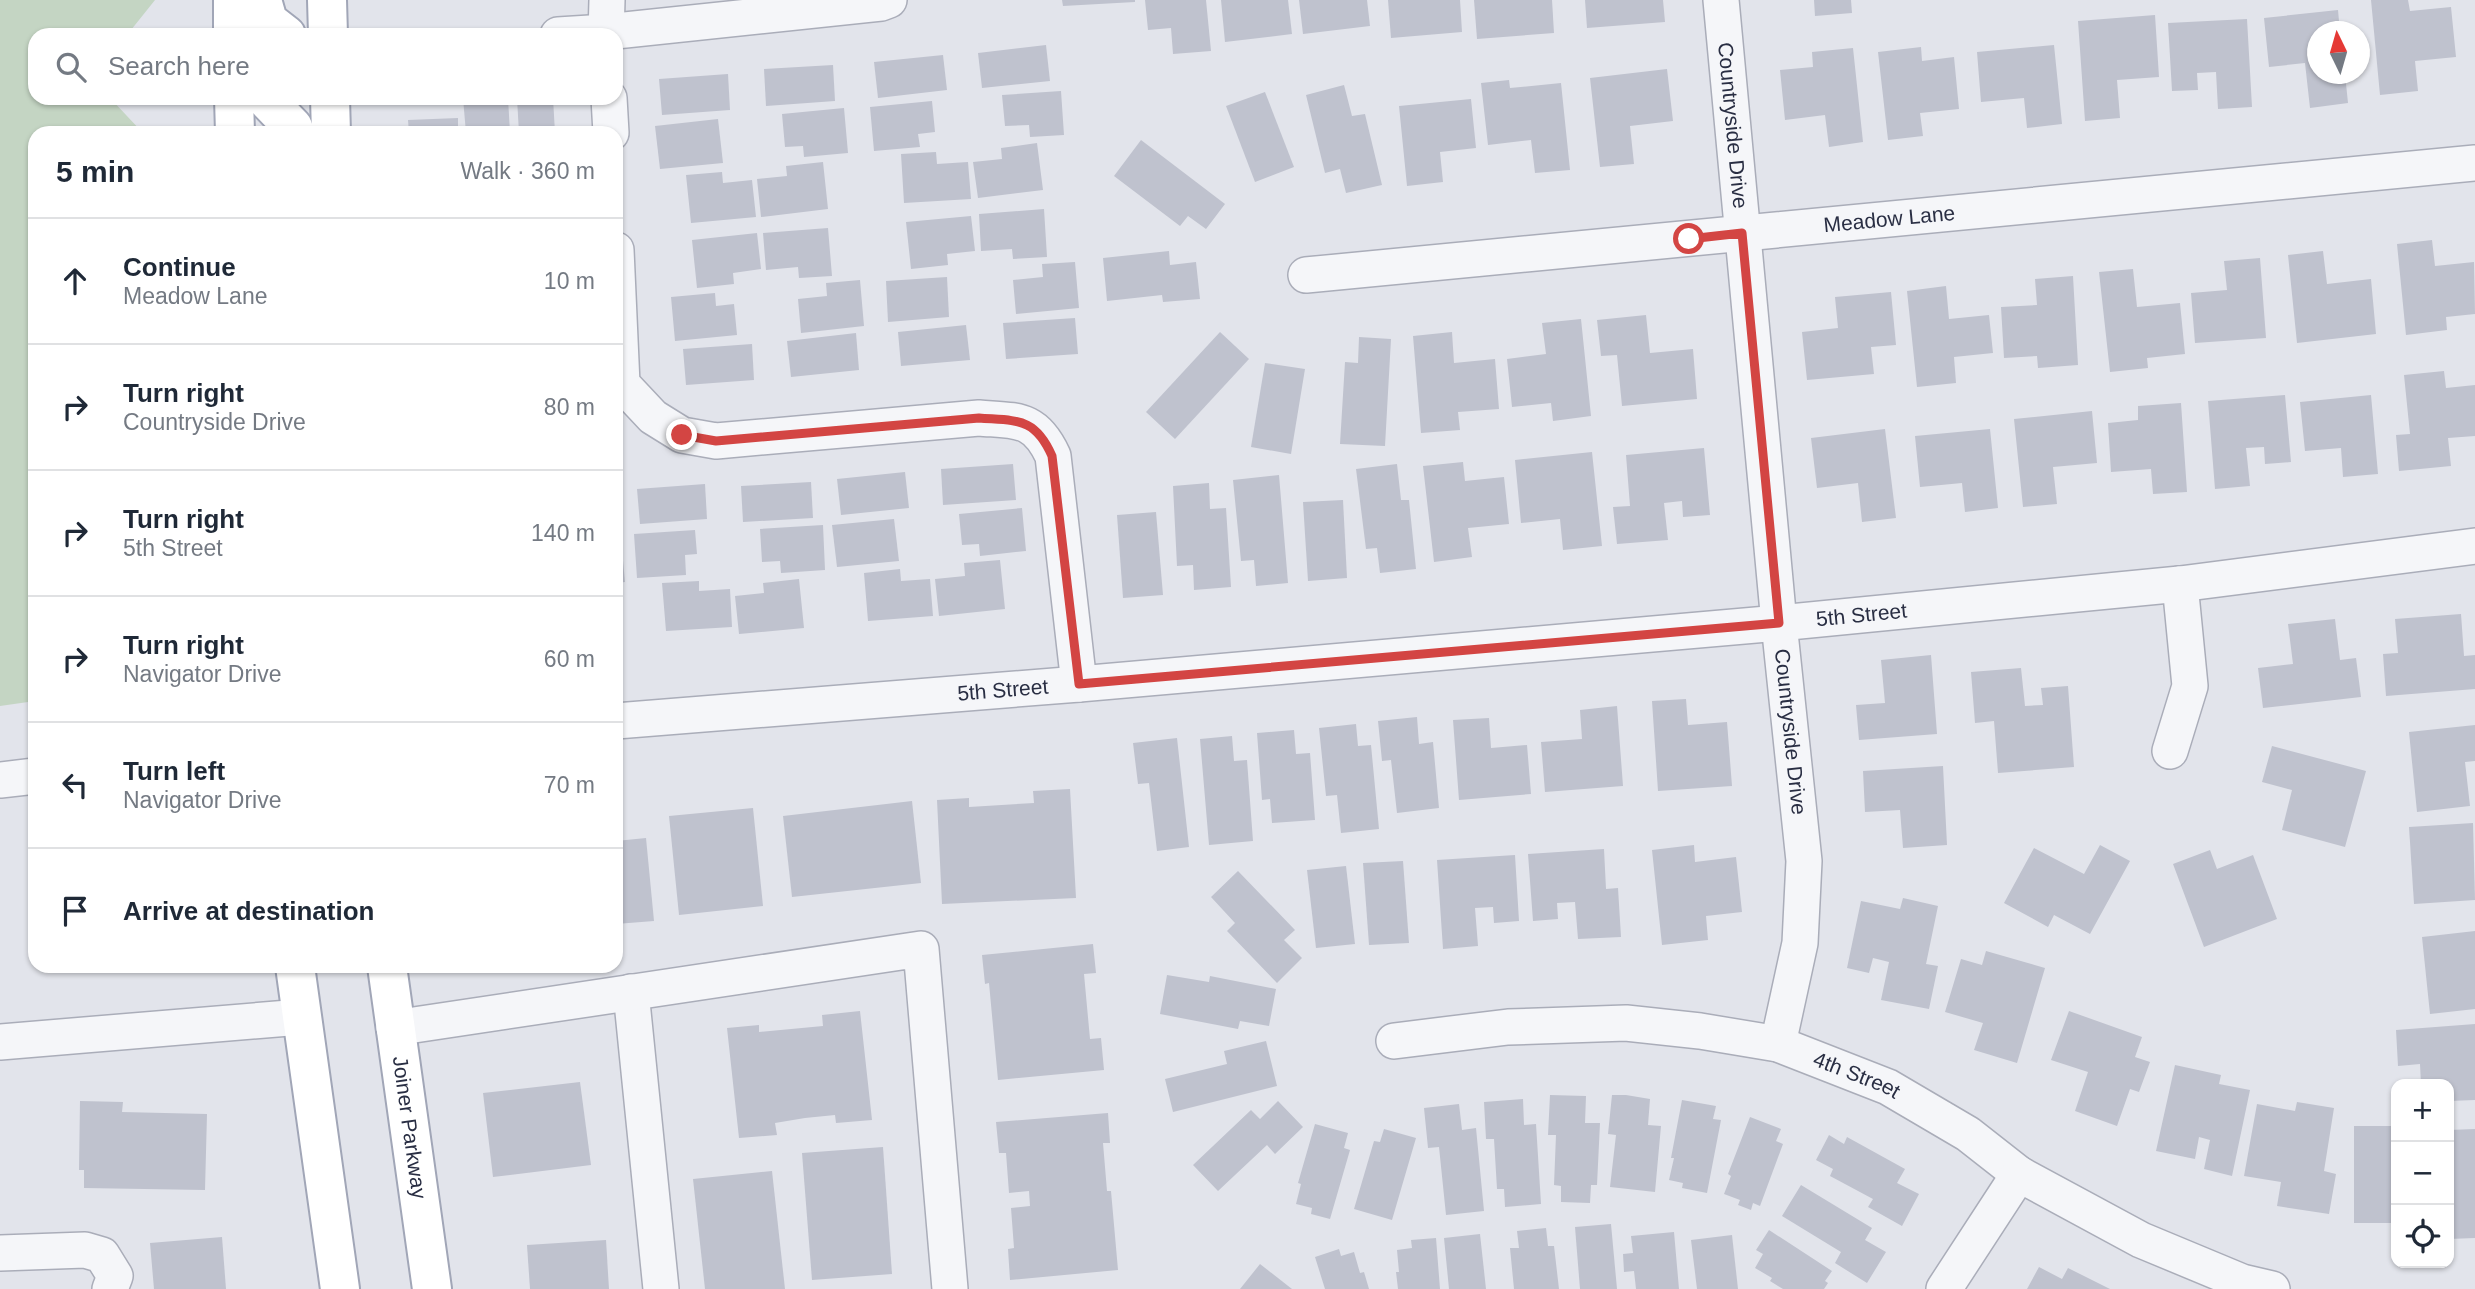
<!DOCTYPE html>
<html lang="en">
<head>
<meta charset="utf-8">
<style>
	:root { --surface:#fff; --page:#f2f2f3; --text:#1f2937; --muted:#747a83; --line:#e0e1e3 }
	body { margin:0; font-family:Helvetica,sans-serif; background:var(--page); color:var(--text) }
	.controls { position:absolute; right:21px; bottom:21px; display:grid; overflow:hidden; border-radius:14px; box-shadow:0 2px 5px #0004 }
	.controls button { width:63px; height:63px; display:grid; place-items:center; padding:0; border:0; border-bottom:2px solid var(--line); background:var(--surface); color:var(--text); font:35px sans-serif }
	.compass { position:absolute; left:2307px; top:21px; width:63px; height:63px; border-radius:50%; background:var(--surface); box-shadow:0 2px 5px #0004; rotate:355deg }
	.stop { position:absolute; width:21px; height:21px; margin:-16px; border:5px solid #d34543; border-radius:50%; background:#fff }
	.stop.end { background:#d34543; border-color:#fff; box-shadow:0 2px 7px #0008 }
	.list { margin:0; padding:0; list-style:none }
	h2 { display:flex; justify-content:space-between; align-items:center; height:91px; margin:0; padding:0 28px; font-size:30px }
	h2 small { font-size:23px; font-weight:400; color:var(--muted) }
	.list li { display:grid; grid-template-columns:46px 1fr auto; gap:21px; align-items:center; box-sizing:border-box; height:126px; padding:0 28px; border-top:2px solid var(--line) }
	.list b { display:block; font-size:26px; white-space:nowrap }
	.list p { margin:0; font-size:23px; white-space:nowrap; color:var(--muted) }
	.list em { font-size:23px; font-style:normal; color:var(--muted) }
	.icon { flex:none; width:38px; height:38px; fill:none; stroke:currentColor; stroke-width:2; stroke-linecap:round; stroke-linejoin:round }
	.map { position:relative; flex:none; width:2475px; height:1289px; overflow:hidden }
	.search { position:absolute; background:var(--surface); box-shadow:0 2px 5px #0004; left:28px; top:28px; width:595px; height:77px; display:flex; align-items:center; gap:18px; box-sizing:border-box; padding:0 24px; border-radius:21px; color:var(--muted); font-size:26px }
	.panel { position:absolute; background:var(--surface); box-shadow:0 2px 5px #0004; left:28px; top:126px; width:595px; height:847px; border-radius:21px }
	.map>svg:first-child { display:block }
	.green { fill:#c4d5c3 }
	.building { fill:#bfc2ce }
	.lines { fill:none; stroke-linecap:round; stroke-linejoin:round }
	.minor-casing { stroke:#aaadb9; stroke-width:38 }
	.major-casing { stroke:#a1a6b7; stroke-width:42 }
	.minor { stroke:#f5f6f9; stroke-width:35 }
	.major { stroke:#fff; stroke-width:38 }
	.route { stroke:#d34543; stroke-width:9 }
	.labels { text-anchor:middle; stroke-width:5; stroke-linejoin:round; paint-order:stroke }
	.street-label { font-size:21px; fill:#292e43; stroke:#f2f3f8 }
</style>
</head>
<body>
<div class="map">
<svg width="2475" height="1289" viewBox="0 0 2475 1289">
	<rect width="100%" height="100%" fill="#e2e4eb"/>
	<path class="green" d="M0,0H155L127,35H35V98H110L143,133H35V701L0,706Z"/>
	<g class="building">
		<path d="M1062,0H1135V2L1063,6Z"/>
		<path d="M1145,0H1206L1211,51L1173,54L1171,28L1148,30Z"/>
		<path d="M1221,0H1288L1292,34L1225,42Z"/>
		<path d="M1299,0H1367L1370,26L1303,34Z"/>
		<path d="M1388,0H1460L1462,32L1391,38Z"/>
		<path d="M1474,0H1552L1554,33L1477,39Z"/>
		<path d="M1585,0H1663L1665,22L1587,28Z"/>
		<path d="M1814,0H1851L1852,13L1815,16Z"/>
		<path d="M2371,0H2408L2410,11L2451,7L2456,57L2415,61L2418,91L2380,95Z"/>
		<path d="M2338,10L2340,32H2318V74H2345L2348,103L2310,108L2305,63L2269,67L2264,18Z"/>
		<path d="M2155,15L2159,77L2117,80L2120,118L2085,121L2078,21Z"/>
		<path d="M2247,19L2252,107L2218,109L2216,72L2197,73L2198,90L2172,91L2168,23Z"/>
		<path d="M1046,45L1050,81L982,88L978,53Z"/>
		<path d="M2054,45L2062,124L2027,128L2024,98L1981,102L1977,52Z"/>
		<path d="M1921,47L1922,61L1954,57L1959,109L1920,113L1923,136L1888,140L1878,52Z"/>
		<path d="M1853,48L1863,142L1829,147L1825,115L1785,120L1780,70L1813,67L1812,52Z"/>
		<path d="M943,55L947,90L878,98L874,62Z"/>
		<path d="M833,65L835,101L766,106L764,69Z"/>
		<path d="M1667,69L1673,121L1630,126L1634,164L1600,167L1590,78Z"/>
		<path d="M728,74L730,110L662,115L659,79Z"/>
		<path d="M1509,80L1510,88L1561,83L1570,170L1535,173L1531,140L1488,145L1481,83Z"/>
		<path d="M1344,85L1352,116L1365,114L1382,185L1346,193L1340,169L1325,173L1306,95Z"/>
		<path d="M1061,91L1064,135L1030,137L1029,125L1005,126L1002,95Z"/>
		<path d="M1265,92L1294,167L1255,182L1226,106Z"/>
		<path d="M463,98H508L510,133H466Z"/>
		<path d="M517,98H553L555,133H519Z"/>
		<path d="M1471,99L1476,148L1440,152L1443,182L1407,186L1399,106Z"/>
		<path d="M932,101L935,132L918,134L920,147L874,151L870,107Z"/>
		<path d="M844,108L848,153L804,157L803,146L785,147L782,114Z"/>
		<path d="M458,118V133H409L408,120Z"/>
		<path d="M718,119L723,163L660,169L655,126Z"/>
		<path d="M1141,140L1225,204L1206,229L1188,216L1180,226L1114,176Z"/>
		<path d="M1037,143L1043,190L978,198L973,162L1002,159L1001,148Z"/>
		<path d="M936,152L937,164L968,162L971,199L904,203L901,154Z"/>
		<path d="M823,162L828,209L761,217L757,179L787,176L786,166Z"/>
		<path d="M722,172L723,183L752,180L756,217L691,223L686,175Z"/>
		<path d="M1044,209L1047,257L1013,259L1012,249L981,251L979,214Z"/>
		<path d="M971,216L975,251L947,254L948,265L911,269L906,222Z"/>
		<path d="M828,228L832,276L799,278L798,267L766,270L763,233Z"/>
		<path d="M757,233L761,269L733,273L734,284L697,288L692,240Z"/>
		<path d="M2432,240L2435,266L2474,262L2475,314L2446,317L2447,330L2406,335L2397,244Z"/>
		<path d="M1169,251L1170,265L1196,262L1200,299L1163,302L1162,295L1107,301L1103,258Z"/>
		<path d="M2323,251L2327,284L2371,279L2376,334L2297,343L2288,255Z"/>
		<path d="M2260,258L2266,338L2195,343L2191,293L2227,290L2224,261Z"/>
		<path d="M1075,262L1079,308L1016,314L1013,280L1043,277L1042,264Z"/>
		<path d="M2133,269L2137,307L2180,303L2185,354L2147,358L2148,368L2110,372L2099,272Z"/>
		<path d="M2073,276L2078,365L2038,368L2037,356L2004,358L2001,307L2037,305L2035,279Z"/>
		<path d="M947,277L949,317L888,322L886,281Z"/>
		<path d="M860,280L864,326L801,333L798,299L827,296L826,283Z"/>
		<path d="M1946,286L1949,319L1989,315L1993,353L1954,357L1956,383L1917,387L1907,291Z"/>
		<path d="M1891,292L1896,345L1871,347L1874,374L1807,380L1802,332L1838,328L1835,297Z"/>
		<path d="M715,293L716,306L734,304L737,335L675,341L671,297Z"/>
		<path d="M1646,315L1650,353L1693,349L1697,399L1622,406L1617,355L1601,356L1597,320Z"/>
		<path d="M1075,318L1078,354L1006,359L1003,323Z"/>
		<path d="M1581,319L1591,416L1553,421L1551,403L1512,407L1507,359L1546,354L1542,323Z"/>
		<path d="M966,325L970,360L901,366L898,332Z"/>
		<path d="M1220,332L1249,359L1175,439L1146,412Z"/>
		<path d="M1452,332L1454,363L1495,359L1499,409L1458,412L1460,430L1421,433L1413,336Z"/>
		<path d="M856,333L859,370L791,377L787,341Z"/>
		<path d="M1359,337L1391,339L1385,446L1340,444L1345,362L1358,363Z"/>
		<path d="M752,344L754,380L686,385L683,349Z"/>
		<path d="M1265,363L1305,369L1291,454L1251,447Z"/>
		<path d="M2444,371L2446,388L2475,385V436L2448,438L2451,466L2399,471L2396,435L2410,434L2404,375Z"/>
		<path d="M2285,395L2291,462L2265,464L2264,447L2246,448L2250,486L2215,489L2208,401Z"/>
		<path d="M2371,395L2378,474L2343,477L2341,448L2305,451L2300,402Z"/>
		<path d="M2181,403L2187,492L2153,494L2151,469L2111,472L2108,423L2138,420V406Z"/>
		<path d="M2092,411L2097,463L2053,467L2057,504L2023,507L2014,419Z"/>
		<path d="M1885,429L1896,518L1862,522L1858,483L1817,488L1811,438Z"/>
		<path d="M1990,429L1998,508L1965,512L1962,483L1920,487L1915,436Z"/>
		<path d="M1704,448L1710,515L1683,517L1682,501L1664,503L1668,540L1617,544L1613,507L1630,506L1626,455Z"/>
		<path d="M1592,452L1602,546L1563,550L1560,519L1521,523L1515,460Z"/>
		<path d="M1463,462L1465,481L1504,477L1509,524L1468,528L1472,557L1434,562L1423,466Z"/>
		<path d="M1013,464L1016,500L943,505L941,469Z"/>
		<path d="M1397,464L1401,500H1409L1416,569L1380,573L1377,548L1366,549L1356,469Z"/>
		<path d="M905,472L909,508L841,515L837,479Z"/>
		<path d="M1279,475L1288,583L1256,586L1254,560L1241,561L1233,480Z"/>
		<path d="M811,482L813,518L743,522L741,486Z"/>
		<path d="M1209,483L1210,509L1226,508L1231,587L1194,590L1193,565L1177,566L1173,486Z"/>
		<path d="M705,484L707,519L640,524L637,489Z"/>
		<path d="M1343,500L1347,578L1308,581L1303,502Z"/>
		<path d="M616,508H618L625,582L616,583Z"/>
		<path d="M1022,508L1026,551L980,556L979,544L962,545L959,514Z"/>
		<path d="M1156,512L1163,595L1123,598L1117,515Z"/>
		<path d="M894,519L899,561L837,567L832,525Z"/>
		<path d="M823,525L825,570L781,573L780,561L762,562L760,529Z"/>
		<path d="M695,530L697,554L685,555L686,575L637,578L634,534Z"/>
		<path d="M1000,560L1005,609L939,616L935,579L965,576L964,563Z"/>
		<path d="M900,569L901,581L930,579L933,616L868,621L864,573Z"/>
		<path d="M799,579L804,628L739,634L735,596L764,593L763,583Z"/>
		<path d="M699,581V591L730,589L732,627L666,631L662,583Z"/>
		<path d="M2461,614L2464,656L2475,655V689L2386,696L2383,654L2398,653L2395,619Z"/>
		<path d="M2335,619L2340,660L2356,658L2361,697L2263,708L2258,668L2293,664L2288,624Z"/>
		<path d="M1931,655L1937,734L1859,740L1856,705L1885,703L1881,660Z"/>
		<path d="M2021,668L2025,706L2043,705L2041,688L2068,686L2074,767L1998,773L1994,721L1975,723L1971,672Z"/>
		<path d="M1686,699L1688,725L1727,722L1732,786L1658,791L1652,701Z"/>
		<path d="M1617,706L1623,786L1545,792L1541,742L1582,739L1580,710Z"/>
		<path d="M1417,717L1419,744L1433,742L1439,808L1397,813L1391,760L1382,761L1378,721Z"/>
		<path d="M1489,718L1491,748L1527,745L1531,794L1459,800L1453,720Z"/>
		<path d="M1356,724L1358,746L1371,745L1379,829L1341,833L1337,795L1326,796L1319,728Z"/>
		<path d="M2475,725V761L2465,762L2470,806L2417,812L2409,732Z"/>
		<path d="M1294,730L1296,754L1310,753L1315,820L1272,823L1270,799L1262,800L1257,733Z"/>
		<path d="M1232,736L1234,761L1247,760L1253,841L1209,845L1200,739Z"/>
		<path d="M1177,738L1189,847L1157,851L1149,783L1138,784L1133,743Z"/>
		<path d="M2272,746L2366,771L2345,847L2282,830L2292,790L2262,782Z"/>
		<path d="M1943,766L1947,845L1903,848L1900,810L1865,812L1863,771Z"/>
		<path d="M1070,789L1076,898L942,904L937,800L969,798V807L1034,803L1033,791Z"/>
		<path d="M912,801L921,883L792,897L783,816Z"/>
		<path d="M753,808L763,906L679,915L669,816Z"/>
		<path d="M2473,823L2475,900L2414,904L2409,827Z"/>
		<path d="M646,838L654,921L616,924V841Z"/>
		<path d="M1694,845L1695,862L1736,857L1742,912L1706,916L1708,940L1662,945L1652,850Z"/>
		<path d="M2100,845L2130,861L2090,934L2054,915L2048,927L2004,903L2034,848L2084,874Z"/>
		<path d="M1604,849L1606,889L1618,888L1621,937L1578,939L1575,902L1557,903L1558,919L1533,921L1528,854Z"/>
		<path d="M2210,850L2217,869L2253,855L2277,919L2204,947L2173,864Z"/>
		<path d="M1515,855L1519,921L1494,923L1493,907L1475,908L1478,946L1443,949L1437,860Z"/>
		<path d="M1403,861L1409,943L1369,945L1363,863Z"/>
		<path d="M1346,866L1355,944L1316,948L1307,870Z"/>
		<path d="M1238,871L1295,930L1284,940L1302,958L1277,983L1227,931L1235,923L1211,897Z"/>
		<path d="M1903,898L1938,906L1926,964L1938,966L1929,1009L1881,1000L1889,962L1873,958L1869,973L1847,968L1861,901L1900,909Z"/>
		<path d="M2475,931V1009L2430,1014L2422,937Z"/>
		<path d="M1093,944L1096,973L1084,974L1090,1039L1101,1038L1104,1070L998,1080L989,983L985,984L982,955Z"/>
		<path d="M1986,951L2045,968L2017,1063L1974,1050L1983,1023L1945,1012L1961,959L1982,965Z"/>
		<path d="M1167,975L1209,982L1210,976L1276,989L1269,1026L1240,1021L1238,1029L1160,1014Z"/>
		<path d="M860,1011L872,1120L836,1123L835,1115L805,1118L775,1123L777,1135L739,1138L727,1028L759,1025V1032L823,1026L822,1015Z"/>
		<path d="M2069,1011L2142,1037L2135,1057L2150,1062L2139,1092L2130,1089L2117,1126L2075,1111L2088,1072L2051,1060Z"/>
		<path d="M2475,1024V1100L2449,1101V1084H2421L2420,1064L2398,1066L2396,1030Z"/>
		<path d="M1266,1041L1277,1086L1173,1112L1165,1079L1227,1064L1224,1051Z"/>
		<path d="M2175,1065L2221,1075L2219,1084L2250,1090L2232,1176L2204,1169L2210,1140L2199,1137L2195,1159L2156,1151Z"/>
		<path d="M580,1082L591,1165L493,1177L483,1093Z"/>
		<path d="M1550,1095L1586,1096L1585,1123H1600L1597,1185H1591L1590,1203L1561,1202V1186L1554,1185L1556,1135H1548Z"/>
		<path d="M1612,1095H1626L1650,1099L1648,1125L1661,1126L1655,1192L1610,1187L1616,1135L1608,1134Z"/>
		<path d="M1523,1099L1524,1125L1536,1124L1541,1204L1505,1207L1504,1189H1497L1494,1139H1486L1484,1102Z"/>
		<path d="M1682,1100L1716,1106L1713,1119L1721,1120L1707,1193L1682,1188L1683,1183L1669,1180L1674,1158H1671Z"/>
		<path d="M80,1101L123,1102L122,1112L207,1114L205,1190L84,1188V1170H79Z"/>
		<path d="M1278,1101L1303,1127L1275,1154L1267,1145L1218,1191L1193,1165L1251,1110L1260,1119Z"/>
		<path d="M2297,1102L2334,1108L2324,1171L2336,1174L2329,1214L2277,1206L2281,1182L2244,1176L2257,1104L2295,1111Z"/>
		<path d="M1459,1104L1462,1130L1476,1128L1484,1211L1446,1215L1439,1147L1428,1148L1424,1108Z"/>
		<path d="M1108,1113L1110,1143H1103L1107,1191H1111L1118,1270L1010,1280L1008,1249L1014,1248L1011,1208L1030,1206L1029,1191L1009,1193L1006,1153H999L996,1122Z"/>
		<path d="M1750,1117L1781,1129L1776,1141L1783,1144L1760,1206L1753,1203L1751,1210L1738,1205L1740,1200L1724,1194L1731,1176L1728,1174Z"/>
		<path d="M1315,1124L1348,1133L1344,1148L1350,1150L1330,1219L1311,1214L1312,1208L1296,1204L1301,1184L1298,1183Z"/>
		<rect x="2354" y="1126" width="42" height="97"/>
		<path d="M1384,1129L1416,1138L1392,1220L1354,1209L1374,1141L1380,1142Z"/>
		<path d="M2475,1129V1238L2449,1239V1130Z"/>
		<path d="M1829,1135L1844,1144L1847,1137L1905,1169L1897,1183L1919,1194L1902,1226L1868,1207L1873,1199L1830,1176L1833,1169L1816,1160Z"/>
		<path d="M883,1147L892,1274L812,1280L802,1153Z"/>
		<path d="M772,1171L785,1289H705L693,1179Z"/>
		<path d="M1801,1185L1872,1228L1865,1240L1886,1252L1867,1283L1835,1263L1841,1252L1782,1216Z"/>
		<path d="M1611,1224L1617,1289H1580L1575,1227Z"/>
		<path d="M1546,1228L1548,1246H1554L1559,1289H1514L1510,1248H1519L1517,1231Z"/>
		<path d="M1769,1230L1832,1271L1825,1281L1828,1283L1824,1289H1783L1770,1281L1772,1278L1755,1268L1763,1254L1756,1250Z"/>
		<path d="M1674,1232L1679,1289H1636L1634,1271L1624,1272L1623,1254L1633,1253L1631,1236Z"/>
		<path d="M1480,1234L1486,1289H1449L1444,1238Z"/>
		<path d="M1732,1235L1738,1289H1697L1691,1240Z"/>
		<path d="M222,1237L226,1289H154L150,1243Z"/>
		<path d="M1436,1238L1440,1289H1398L1396,1272H1399L1397,1250L1412,1248L1411,1240Z"/>
		<path d="M606,1240L609,1289H530L527,1245Z"/>
		<path d="M1339,1249L1341,1256L1354,1252L1360,1273L1364,1272L1369,1289H1325L1315,1257Z"/>
		<path d="M1260,1264L1292,1289H1240Z"/>
		<path d="M2039,1267L2062,1279L2068,1268L2110,1289H2027Z"/>
	</g>
	<g class="lines">
		<defs>
			<g id="minor">
				<path id="s1" d="M1721,0L1779,623L1804,861L1800,943L1778,1044"/>
				<path d="M558,35L606,32L881,3L889,0"/>
				<path d="M606,35L607,0"/>
				<path d="M609,98L611,133"/>
				<path d="M616,250L622,384L653,417L682,435L716,441L979,418C1017,421 1035,417 1053,456L1079,684"/>
				<path id="s2" d="M1306,275L2475,163"/>
				<path id="s3" d="M616,721L1079,684L1779,623L2180,584L2475,546"/>
				<path d="M2170,751L2190,686L2180,584"/>
				<path d="M0,780L35,776"/>
				<path d="M631,992L661,1289"/>
				<path d="M394,1028L921,949L950,1289"/>
				<path id="s4" d="M1394,1041L1508,1027L1626,1023L1700,1031L1778,1044L1888,1087L1968,1134L2019,1174L2141,1240L2242,1282L2272,1289"/>
				<path d="M0,1042L301,1017"/>
				<path d="M0,1253L85,1250L102,1255L115,1276L110,1289"/>
				<path d="M1944,1289L2019,1174"/>
			</g>
			<g id="major">
				<path d="M233,0V35"/>
				<path d="M262,0L268,21L286,35"/>
				<path d="M327,0L328,35"/>
				<path d="M234,98L235,133"/>
				<path d="M265,98L293,127L295,133"/>
				<path d="M330,98L331,133"/>
				<path d="M295,966L340,1289"/>
				<path id="s5" d="M387,966L432,1289"/>
			</g>
		</defs>
		<use href="#minor" class="minor-casing"/>
		<use href="#major" class="major-casing"/>
		<use href="#minor" class="minor"/>
		<use href="#major" class="major"/>
	</g>
	<g class="lines">
		<path class="route" d="M682,435L716,441L979,418C1017,421 1035,417 1052,456L1079,684L1779,623L1742,233L1689,239"/>
	</g>
	<g class="labels">
		<g class="street-label">
			<text dy="7" stroke="none"><textPath href="#s1" startOffset="126">Countryside Drive</textPath></text>
			<text dy="7" stroke="none"><textPath href="#s2" startOffset="586">Meadow Lane</textPath></text>
			<text dy="7" stroke="none"><textPath href="#s3" startOffset="1250">5th Street</textPath></text>
			<text dy="7" stroke="none"><textPath href="#s3" startOffset="388">5th Street</textPath></text>
			<text dy="7" stroke="none"><textPath href="#s1" startOffset="735">Countryside Drive</textPath></text>
			<text dy="7" stroke="none"><textPath href="#s4" startOffset="471">4th Street</textPath></text>
			<text dy="7" stroke="none"><textPath href="#s5" startOffset="163">Joiner Parkway</textPath></text>
		</g>
	</g>
</svg>
<div class="controls">
<button>+</button>
<button>−</button>
<button><svg class="icon" aria-label="locate" viewBox="0 0 24 24"><circle cx="12" cy="12" r="6"/><path d="M12 2v4M12 18v4M2 12h4M18 12h4"/></svg></button>
</div>
<svg class="compass" viewBox="-18 -18 36 36"><path d="M0-13l5 13h-10z" fill="#e53935"/><path d="M0 13l5-13h-10z" fill="#747a83"/></svg>
<div class="stop" style="left:1689px;top:239px"></div>
<div class="stop end" style="left:682px;top:435px"></div>
<div class="search"><svg class="icon" aria-label="search" viewBox="0 0 24 24"><circle cx="10" cy="10" r="6"/><path d="M15 15l6 6"/></svg>Search here</div>
<section class="panel">
<h2>5 min<small>Walk · 360 m</small></h2>
<ul class="list">
<li><svg class="icon" aria-label="ahead" viewBox="0 0 24 24"><path d="M12 20V5M6 11l6-6 6 6"/></svg><div><b>Continue</b><p>Meadow Lane</p></div><em>10 m</em></li>
<li><svg class="icon" aria-label="right" viewBox="0 0 24 24"><path d="M7 20v-9h11M14 6l5 5-5 5"/></svg><div><b>Turn right</b><p>Countryside Drive</p></div><em>80 m</em></li>
<li><svg class="icon" aria-label="right" viewBox="0 0 24 24"><path d="M7 20v-9h11M14 6l5 5-5 5"/></svg><div><b>Turn right</b><p>5th Street</p></div><em>140 m</em></li>
<li><svg class="icon" aria-label="right" viewBox="0 0 24 24"><path d="M7 20v-9h11M14 6l5 5-5 5"/></svg><div><b>Turn right</b><p>Navigator Drive</p></div><em>60 m</em></li>
<li><svg class="icon" aria-label="left" viewBox="0 0 24 24"><path d="M17 20v-9H6M10 6l-5 5 5 5"/></svg><div><b>Turn left</b><p>Navigator Drive</p></div><em>70 m</em></li>
<li><svg class="icon" aria-label="arrive" viewBox="0 0 24 24"><path d="M6 21V4h12l-3 4 3 4H6"/></svg><div><b>Arrive at destination</b></div></li>
</ul>
</section>
</div>
</body>
</html>
